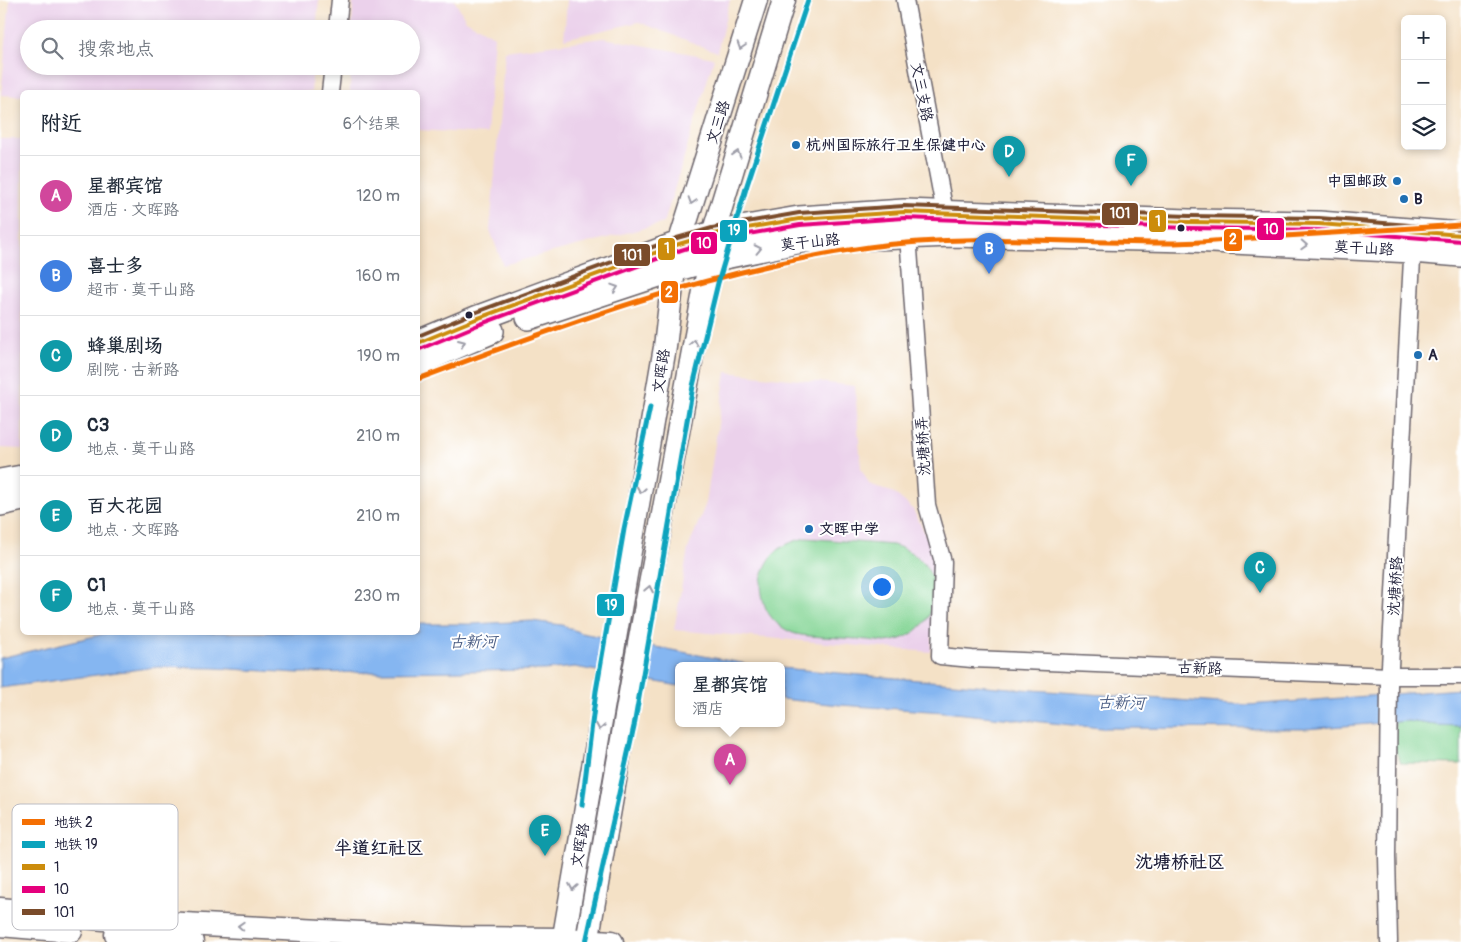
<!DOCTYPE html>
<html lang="zh">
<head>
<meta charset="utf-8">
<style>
	:root { --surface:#fff; --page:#f2f2f3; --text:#1f2937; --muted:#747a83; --line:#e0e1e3; --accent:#1f6fb2 }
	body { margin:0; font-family:Pangolin,"LXGW WenKai TC",sans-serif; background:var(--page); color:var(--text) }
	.controls { position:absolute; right:15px; top:15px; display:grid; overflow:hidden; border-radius:8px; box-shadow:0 2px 8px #0003 }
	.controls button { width:45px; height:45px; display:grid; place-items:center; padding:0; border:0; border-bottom:1px solid var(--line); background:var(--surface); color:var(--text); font:25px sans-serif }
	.you { position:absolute; left:881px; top:586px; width:18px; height:18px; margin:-12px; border:4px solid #fff; border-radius:50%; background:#1a73e8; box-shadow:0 0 0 8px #1a73e833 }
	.badge { display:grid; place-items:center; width:32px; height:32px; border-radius:50%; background:var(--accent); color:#fff; font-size:16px; font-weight:700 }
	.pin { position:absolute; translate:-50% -41px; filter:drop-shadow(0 1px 2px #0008) }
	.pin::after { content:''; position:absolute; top:26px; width:18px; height:15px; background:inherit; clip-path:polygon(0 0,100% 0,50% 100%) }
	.popup { position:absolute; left:675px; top:662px; width:110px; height:65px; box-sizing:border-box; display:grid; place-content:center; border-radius:8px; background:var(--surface); filter:drop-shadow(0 1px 4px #0005); font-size:16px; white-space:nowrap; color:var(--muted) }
	.popup b { font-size:19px; color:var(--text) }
	.popup::after { content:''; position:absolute; left:50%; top:100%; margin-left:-10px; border:10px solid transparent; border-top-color:var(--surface) }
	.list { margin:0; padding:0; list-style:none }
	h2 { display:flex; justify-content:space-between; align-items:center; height:65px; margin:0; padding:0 20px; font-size:21px }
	h2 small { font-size:16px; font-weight:400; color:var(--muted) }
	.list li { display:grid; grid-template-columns:32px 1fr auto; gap:15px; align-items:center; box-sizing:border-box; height:80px; padding:0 20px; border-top:1px solid var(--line) }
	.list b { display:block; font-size:19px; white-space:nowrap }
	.list p { margin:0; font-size:16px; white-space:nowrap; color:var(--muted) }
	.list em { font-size:16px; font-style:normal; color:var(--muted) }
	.icon { flex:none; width:28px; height:28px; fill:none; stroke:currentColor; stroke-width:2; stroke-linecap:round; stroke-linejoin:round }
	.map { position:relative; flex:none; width:1461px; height:942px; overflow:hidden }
	.search { position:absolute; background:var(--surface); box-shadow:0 2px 8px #0003; left:20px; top:20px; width:400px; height:55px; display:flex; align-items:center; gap:12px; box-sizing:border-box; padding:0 18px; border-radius:28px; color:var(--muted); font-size:19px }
	.panel { position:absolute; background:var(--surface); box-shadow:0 2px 8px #0003; left:20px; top:90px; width:400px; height:545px; border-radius:8px }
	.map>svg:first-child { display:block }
	.built { fill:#ebd1eb }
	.green { fill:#84d595; stroke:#537c68 }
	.water { fill:#85b6f1; stroke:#546c96 }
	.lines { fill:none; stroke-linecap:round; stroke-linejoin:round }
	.street-casing { stroke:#6c656c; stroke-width:19 }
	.secondary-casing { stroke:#6c656c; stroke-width:25 }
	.primary-casing { stroke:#6c656c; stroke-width:28 }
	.street { stroke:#fff; stroke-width:16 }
	.secondary { stroke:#fff; stroke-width:22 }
	.primary { stroke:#fff; stroke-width:25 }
	.bus-1-casing { stroke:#fff; stroke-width:8 }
	.bus-2-casing { stroke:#fff; stroke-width:8 }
	.bus-3-casing { stroke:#fff; stroke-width:8 }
	.bus-1 { stroke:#cc8c0c; stroke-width:4 }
	.bus-2 { stroke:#e5007d; stroke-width:4 }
	.bus-3 { stroke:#7a4b2a; stroke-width:4 }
	.metro-1-casing { stroke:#fff; stroke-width:9 }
	.metro-2-casing { stroke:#fff; stroke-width:9 }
	.metro-1 { stroke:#f46f03; stroke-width:5 }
	.metro-2 { stroke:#0ba3bd; stroke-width:5 }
	.oneway { stroke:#9c9ca7 }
	.poi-dot { fill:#1f6fb2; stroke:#fff; stroke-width:2 }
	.bus-dot { fill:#22223b; stroke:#fff; stroke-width:2 }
	.labels { text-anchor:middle; stroke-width:4; stroke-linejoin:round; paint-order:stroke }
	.street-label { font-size:15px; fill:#22223b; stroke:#fff }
	.poi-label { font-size:15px; font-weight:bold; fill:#22223b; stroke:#fff; text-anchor:start }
	.water-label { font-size:16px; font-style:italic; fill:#4a5d84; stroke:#fff }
	.quarter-label { font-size:18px; font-weight:bold; fill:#22223b; stroke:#fff }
	.key { fill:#fff; stroke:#bdbdc4; stroke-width:1 }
	.key-label { font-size:14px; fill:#22223b }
	.line-badge { stroke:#fff; stroke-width:2 }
	.badge-label { font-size:14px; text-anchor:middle; font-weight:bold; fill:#fff }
</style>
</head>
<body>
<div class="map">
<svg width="1461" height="942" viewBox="0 0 1461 942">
	<rect width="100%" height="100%" fill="#fff"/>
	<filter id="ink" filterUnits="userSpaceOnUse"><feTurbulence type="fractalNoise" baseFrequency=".02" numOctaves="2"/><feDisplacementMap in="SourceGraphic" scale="10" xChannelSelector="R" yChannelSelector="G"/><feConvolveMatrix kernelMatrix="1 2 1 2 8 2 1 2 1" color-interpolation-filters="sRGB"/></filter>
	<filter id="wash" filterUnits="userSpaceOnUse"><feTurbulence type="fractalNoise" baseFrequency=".0096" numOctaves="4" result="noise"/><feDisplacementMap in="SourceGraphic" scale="20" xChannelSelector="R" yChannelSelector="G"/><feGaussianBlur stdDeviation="1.12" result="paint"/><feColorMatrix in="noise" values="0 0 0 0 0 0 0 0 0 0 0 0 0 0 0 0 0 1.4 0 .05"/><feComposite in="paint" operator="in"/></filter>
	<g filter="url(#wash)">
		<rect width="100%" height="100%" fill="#f4e1c6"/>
		<g class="built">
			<path d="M10,0H319L316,29H29V66H313L311,92H22V96L1,95Z"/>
			<path d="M353,0H454L466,20L494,36L487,134L418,130V92H350L351,66H411V29H352Z"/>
			<path d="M567,0H730L717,52L639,22L564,39Z"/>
			<path d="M603,38L714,58L664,223L503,265L490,230L505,51Z"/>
			<path d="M0,139H22V449L0,448Z"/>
			<path d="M726,372L855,386L861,468L869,484L894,493L912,508L938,558L931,652L674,630L688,549L706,503Z"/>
		</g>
		<g class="green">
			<path d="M806,538L893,545C953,561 946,637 885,642C864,639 843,638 823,637C814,636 804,636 796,634C780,629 766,616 763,599C761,590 760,581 763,573C771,551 784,543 806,538Z"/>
			<path d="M1408,721L1436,725L1461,726V764L1401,763L1393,746L1395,722Z"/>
		</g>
		<g class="water">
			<path d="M532,621L562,625L581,633L757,666H679V686L575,667L544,670L298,673L214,668L155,667L0,688V658L108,633L418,632V624H472Z"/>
			<path d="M781,668L1033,690L1248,705L1461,689V726L1436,725L1408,721L1305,729L1101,728L944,712L840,705L781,699Z"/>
		</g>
	</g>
	<g filter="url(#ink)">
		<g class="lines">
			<defs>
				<g id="street">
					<path d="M905,0L945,213"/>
					<path d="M337,29L340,0"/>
					<path d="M330,92L333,66"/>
					<path d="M908,235L927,505L943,562L940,656L972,659L1390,676H1461"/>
					<path d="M1389,942L1387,856L1389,685L1413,241"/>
				</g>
				<g id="secondary">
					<path d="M0,909L125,921L460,938L564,939L612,942"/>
					<path d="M0,925L71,931"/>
					<path d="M116,935L192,942"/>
					<path d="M563,942L665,347L674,269L679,244L756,0"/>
					<path d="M587,942L632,682L710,259L713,234L784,0"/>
				</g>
				<g id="primary">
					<path d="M529,317L674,269L710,259L802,240L951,234L1191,239L1412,250L1461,254"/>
					<path d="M418,343L476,319L679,244L713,234L799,219L904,212L1189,222L1319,224L1461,235"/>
					<path d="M418,362L491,331"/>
					<path d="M0,482L22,478"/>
					<path d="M0,503L22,498"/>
				</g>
			</defs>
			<use href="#street" class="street-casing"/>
			<use href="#secondary" class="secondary-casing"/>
			<use href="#primary" class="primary-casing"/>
			<use href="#street" class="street"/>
			<use href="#secondary" class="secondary"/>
			<use href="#primary" class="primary"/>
			<defs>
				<path id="bus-1" d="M418,343L476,319L679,244L713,234L799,219L904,212L1189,222L1319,224L1461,235"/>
				<path id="bus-2" d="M420,349L478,325L681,250L714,240L800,225L904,218L1189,228L1319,230L1461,241"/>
				<path id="bus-3" d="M418,336L474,313L677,238L712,228L799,213L904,206L1189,216L1319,218L1461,229"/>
			</defs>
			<use href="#bus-1" class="bus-1-casing"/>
			<use href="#bus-2" class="bus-2-casing"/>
			<use href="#bus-3" class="bus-3-casing"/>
			<use href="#bus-1" class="bus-1"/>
			<use href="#bus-2" class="bus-2"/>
			<use href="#bus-3" class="bus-3"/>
			<defs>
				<path id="metro-1" d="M418,379C564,324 713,269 869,247C968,233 1068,243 1168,243C1201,243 1235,239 1269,237C1333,233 1397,229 1461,225"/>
				<g id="metro-2">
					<path d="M582,805L596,691L624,529L650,407"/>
					<path d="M586,942L634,726L693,386L718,283L747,185L808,0"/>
				</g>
			</defs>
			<use href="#metro-1" class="metro-1-casing"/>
			<use href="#metro-2" class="metro-2-casing"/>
			<use href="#metro-1" class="metro-1"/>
			<use href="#metro-2" class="metro-2"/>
		</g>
		<defs><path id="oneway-chevron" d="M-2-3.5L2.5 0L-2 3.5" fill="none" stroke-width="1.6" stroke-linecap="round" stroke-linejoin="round" transform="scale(1.25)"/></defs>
		<g class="oneway">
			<use href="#oneway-chevron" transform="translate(741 46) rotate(108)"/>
			<use href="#oneway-chevron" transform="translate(737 154) rotate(-73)"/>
			<use href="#oneway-chevron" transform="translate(692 201) rotate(108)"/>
			<use href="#oneway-chevron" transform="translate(1304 245) rotate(3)"/>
			<use href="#oneway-chevron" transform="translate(758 249) rotate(-12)"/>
			<use href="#oneway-chevron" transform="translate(615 288) rotate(-18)"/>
			<use href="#oneway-chevron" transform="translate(462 343) rotate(-23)"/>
			<use href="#oneway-chevron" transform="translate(694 343) rotate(-79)"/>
			<use href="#oneway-chevron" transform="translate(641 490) rotate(100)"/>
			<use href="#oneway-chevron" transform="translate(649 589) rotate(-79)"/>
			<use href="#oneway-chevron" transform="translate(600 727) rotate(100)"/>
			<use href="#oneway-chevron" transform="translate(573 887) rotate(100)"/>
			<use href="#oneway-chevron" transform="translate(241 926) rotate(-177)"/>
		</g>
	</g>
	<g class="poi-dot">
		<circle cx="796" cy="145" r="5"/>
		<circle cx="1397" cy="181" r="5"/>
		<circle cx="1404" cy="199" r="5"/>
		<circle cx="1418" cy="355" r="5"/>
		<circle cx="809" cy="529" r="5"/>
	</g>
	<g class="bus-dot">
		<circle cx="1181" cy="228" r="4.5"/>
		<circle cx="469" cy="315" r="4.5"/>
	</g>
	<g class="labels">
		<g class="street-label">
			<text transform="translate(922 92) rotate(79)" y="5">文三支路</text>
			<text transform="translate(718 122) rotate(-72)" y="5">文三路</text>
			<text transform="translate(810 242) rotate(-6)" y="5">莫干山路</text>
			<text transform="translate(1364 248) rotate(3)" y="5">莫干山路</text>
			<text transform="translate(661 371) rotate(-81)" y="5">文晖路</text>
			<text transform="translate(923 446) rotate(-94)" y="5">沈塘桥弄</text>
			<text transform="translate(1395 586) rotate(-87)" y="5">沈塘桥路</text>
			<text transform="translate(1200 668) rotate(2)" y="5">古新路</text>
			<text transform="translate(580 845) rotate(-80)" y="5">文晖路</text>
		</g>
		<g class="poi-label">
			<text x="806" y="150">杭州国际旅行卫生保健中心</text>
			<text x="1387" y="186" text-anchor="end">中国邮政</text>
			<text x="1414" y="204">B</text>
			<text x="1428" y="360">A</text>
			<text x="819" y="534">文晖中学</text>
		</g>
		<g class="water-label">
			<text x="473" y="647">古新河</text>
			<text transform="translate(1121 702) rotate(1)" y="6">古新河</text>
		</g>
		<g class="quarter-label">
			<text x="379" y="854">半道红社区</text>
			<text x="1180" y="868">沈塘桥社区</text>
		</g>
	</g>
	<rect x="12" y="804" width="166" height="126" rx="8" class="key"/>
	<rect x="22" y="819" width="23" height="6" fill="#f46f03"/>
	<rect x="22" y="841" width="23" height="7" fill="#0ba3bd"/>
	<rect x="22" y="864" width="23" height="6" fill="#cc8c0c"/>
	<rect x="22" y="886" width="23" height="7" fill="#e5007d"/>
	<rect x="22" y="909" width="23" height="6" fill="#7a4b2a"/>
	<g class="key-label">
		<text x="54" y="827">地铁 2</text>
		<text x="54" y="849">地铁 19</text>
		<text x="54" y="872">1</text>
		<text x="54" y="894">10</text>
		<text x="54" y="917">101</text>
	</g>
	<g class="line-badge">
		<rect x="1101" y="202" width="38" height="24" rx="5" fill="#7a4b2a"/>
		<rect x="1148" y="209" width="19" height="24" rx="5" fill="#cc8c0c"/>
		<rect x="1256" y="217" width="29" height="24" rx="5" fill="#e5007d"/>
		<rect x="719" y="219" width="29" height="24" rx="5" fill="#0ba3bd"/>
		<rect x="1223" y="228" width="20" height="24" rx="5" fill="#f46f03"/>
		<rect x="690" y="231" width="28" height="24" rx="5" fill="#e5007d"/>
		<rect x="657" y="237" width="19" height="24" rx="5" fill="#cc8c0c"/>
		<rect x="613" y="243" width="38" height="24" rx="5" fill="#7a4b2a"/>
		<rect x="660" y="280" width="19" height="24" rx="5" fill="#f46f03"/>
		<rect x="596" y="593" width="29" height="24" rx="5" fill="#0ba3bd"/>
	</g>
	<g class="badge-label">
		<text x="1120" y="218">101</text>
		<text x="1158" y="226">1</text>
		<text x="1271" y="234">10</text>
		<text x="734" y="235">19</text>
		<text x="1233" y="244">2</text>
		<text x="704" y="248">10</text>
		<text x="667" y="253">1</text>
		<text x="632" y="260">101</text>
		<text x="669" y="297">2</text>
		<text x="611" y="610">19</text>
	</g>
</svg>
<div class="controls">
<button>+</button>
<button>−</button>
<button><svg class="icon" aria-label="layers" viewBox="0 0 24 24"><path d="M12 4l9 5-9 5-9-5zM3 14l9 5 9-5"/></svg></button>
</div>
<div class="you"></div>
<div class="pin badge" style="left:730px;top:785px;background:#d1479c">A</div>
<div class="popup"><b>星都宾馆</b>酒店</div>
<div class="pin badge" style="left:989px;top:274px;background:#3f7fe0">B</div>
<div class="pin badge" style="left:1260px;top:593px;background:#0f9aa8">C</div>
<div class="pin badge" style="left:1009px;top:177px;background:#0f9aa8">D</div>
<div class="pin badge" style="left:545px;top:856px;background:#0f9aa8">E</div>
<div class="pin badge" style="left:1131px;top:186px;background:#0f9aa8">F</div>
<div class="search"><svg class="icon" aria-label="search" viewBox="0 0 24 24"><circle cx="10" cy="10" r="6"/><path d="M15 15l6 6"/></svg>搜索地点</div>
<section class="panel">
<h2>附近<small>6个结果</small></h2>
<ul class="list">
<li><span class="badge" style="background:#d1479c">A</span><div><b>星都宾馆</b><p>酒店 · 文晖路</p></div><em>120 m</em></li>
<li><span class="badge" style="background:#3f7fe0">B</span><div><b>喜士多</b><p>超市 · 莫干山路</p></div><em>160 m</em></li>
<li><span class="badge" style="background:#0f9aa8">C</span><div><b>蜂巢剧场</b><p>剧院 · 古新路</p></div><em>190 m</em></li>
<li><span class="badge" style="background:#0f9aa8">D</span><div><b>C3</b><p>地点 · 莫干山路</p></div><em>210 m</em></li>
<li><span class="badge" style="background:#0f9aa8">E</span><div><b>百大花园</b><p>地点 · 文晖路</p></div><em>210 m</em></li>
<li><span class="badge" style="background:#0f9aa8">F</span><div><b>C1</b><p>地点 · 莫干山路</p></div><em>230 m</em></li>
</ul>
</section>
</div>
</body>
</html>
